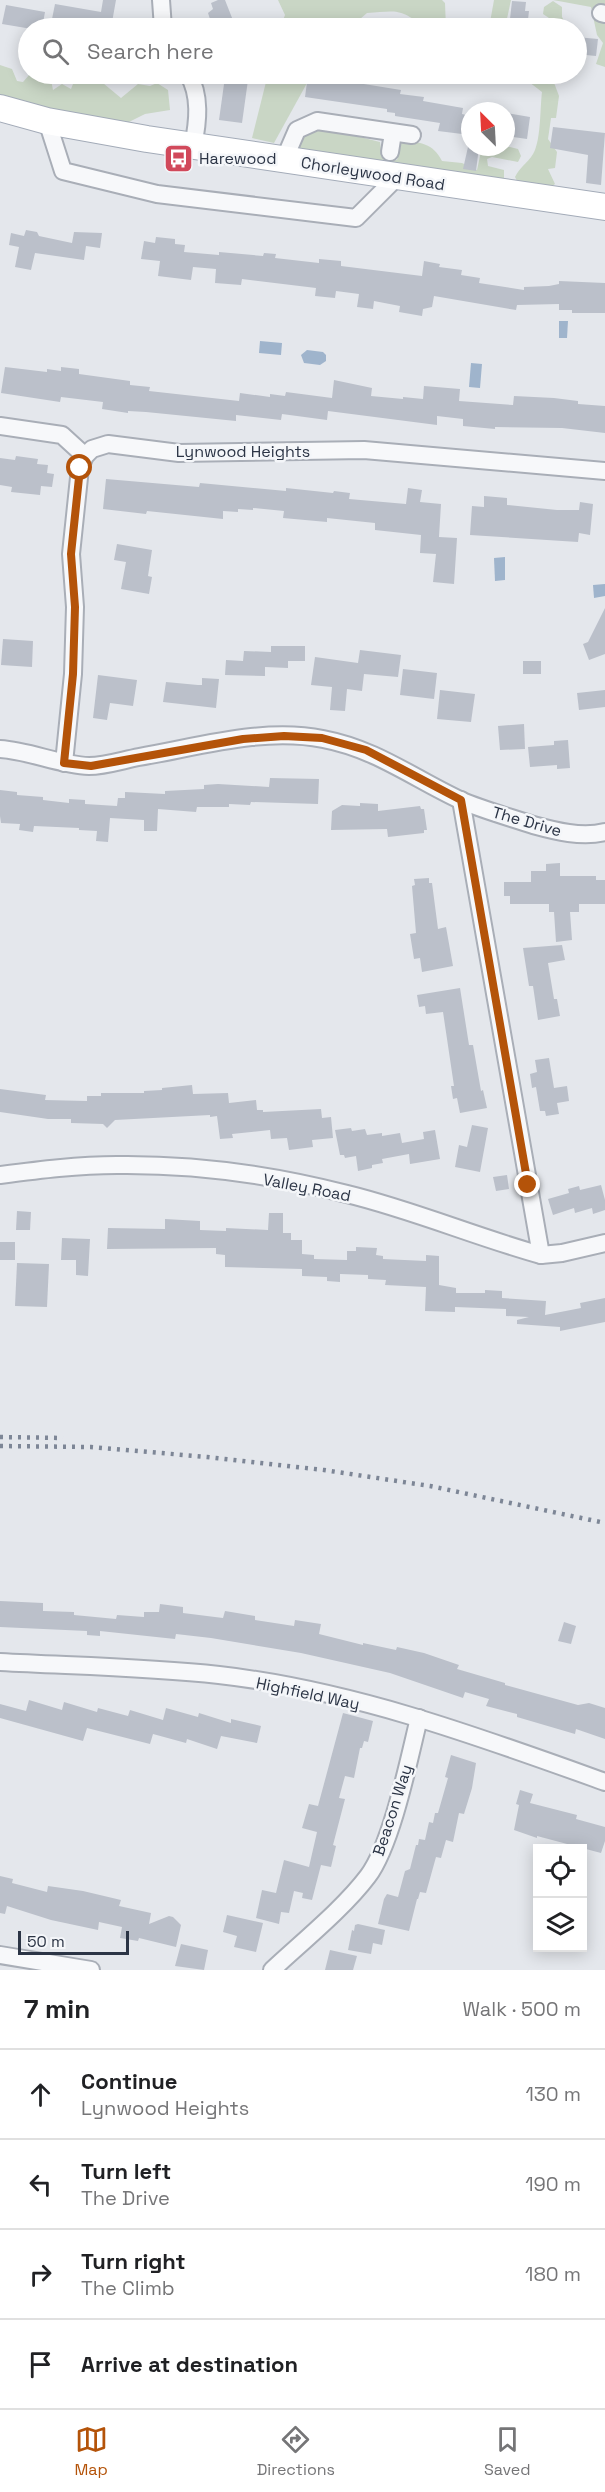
<!DOCTYPE html>
<html lang="en">
<head>
<meta charset="utf-8">
<style>
	:root { --surface:#fff; --page:#f2f2f2; --text:#202124; --muted:#757577; --line:#e0e0e0; --accent:#b45309 }
	body { margin:0; font-family:"Space Grotesk",sans-serif; background:var(--page); color:var(--text) }
	.controls { position:absolute; right:18px; bottom:18px; display:grid; overflow:hidden; border-radius:0px; box-shadow:0 3px 15px #0003 }
	.controls button { width:54px; height:54px; display:grid; place-items:center; padding:0; border:0; border-bottom:2px solid var(--line); background:var(--surface); color:var(--text); font:30px sans-serif }
	.compass { position:absolute; left:461px; top:102px; width:54px; height:54px; border-radius:50%; background:var(--surface); box-shadow:0 3px 15px #0003; rotate:336deg }
	.scale { position:absolute; left:18px; bottom:15px; width:111px; box-sizing:border-box; padding-left:6px; border:3px solid #2b3445; border-top:0; font-size:16px; line-height:21px; white-space:nowrap; color:#2b3445; -webkit-text-stroke:4px #f4f6f9; paint-order:stroke }
	.stop { position:absolute; width:18px; height:18px; margin:-14px; border:4px solid #b45309; border-radius:50%; background:#fff }
	.stop.end { background:#b45309; border-color:#fff; box-shadow:0 2px 6px #0008 }
	.list { margin:0; padding:0; list-style:none }
	h2 { display:flex; justify-content:space-between; align-items:center; height:78px; margin:0; padding:0 24px; font-size:26px }
	h2 small { font-size:20px; font-weight:400; color:var(--muted) }
	.list li { display:grid; grid-template-columns:39px 1fr auto; gap:18px; align-items:center; box-sizing:border-box; height:90px; padding:0 24px; border-top:2px solid var(--line) }
	.list b { display:block; font-size:22px; white-space:nowrap }
	.list p { margin:0; font-size:20px; white-space:nowrap; color:var(--muted) }
	.list em { font-size:20px; font-style:normal; color:var(--muted) }
	.icon { flex:none; width:33px; height:33px; fill:none; stroke:currentColor; stroke-width:2; stroke-linecap:round; stroke-linejoin:round }
	.map { position:relative; flex:none; width:605px; height:1970px; overflow:hidden }
	.search { position:absolute; background:var(--surface); box-shadow:0 3px 15px #0003; left:18px; right:18px; top:18px; height:66px; display:flex; align-items:center; gap:15px; box-sizing:border-box; padding:0 21px; border-radius:33px; color:var(--muted); font-size:22px }
	.sheet { height:438px; background:var(--surface) }
	nav { display:flex; justify-content:space-around; align-items:center; box-sizing:border-box; height:84px; border-top:2px solid var(--line); background:var(--surface); font-size:16px; color:var(--muted) }
	nav a { display:grid; justify-items:center; gap:3px }
	nav .on { color:var(--accent) }
	.map>svg:first-child { display:block }
	.green { fill:#c9d6c5 }
	.water { fill:#9fb4cc }
	.building { fill:#bbc0ca }
	.lines { fill:none; stroke-linecap:round; stroke-linejoin:round }
	.minor-casing { stroke:#a9aeb7; stroke-width:20 }
	.primary-casing { stroke:#a3abb8; stroke-width:28 }
	.minor { stroke:#f7f8fa; stroke-width:16 }
	.primary { stroke:#fff; stroke-width:26 }
	.rail { stroke:#7d8696; stroke-width:4.5; stroke-dasharray:3 6; stroke-linecap:butt }
	.route { stroke:#b45309; stroke-width:8 }
	.labels { text-anchor:middle; stroke-width:5; stroke-linejoin:round; paint-order:stroke }
	.poi-label { font-size:16px; fill:#2b3445; stroke:#f4f6f9; text-anchor:start }
	.street-label { font-size:16px; fill:#2b3445; stroke:#f4f6f9 }
</style>
</head>
<body>
<div class="map">
<svg width="605" height="1970" viewBox="0 0 605 1970">
	<rect width="100%" height="100%" fill="#e4e7ec"/>
	<g class="green">
		<path d="M278,0H442L445,3L446,28H424C402,8 396,11 367,13L360,19L320,21V28H280L285,15Z"/>
		<path d="M494,0H511L505,28H489Z"/>
		<path d="M553,0H605V67L596,64L603,43L597,35L591,7Z"/>
		<path d="M553,1L562,7V17L568,28H551L552,20L543,14L544,7Z"/>
		<path d="M0,65L12,69L17,81L23,82L30,74L50,75L53,90L62,84L71,89L77,74H92L121,98L138,84L150,86L157,83L168,90L170,110L145,114L125,124L0,106Z"/>
		<path d="M268,74H312L274,143L252,138Z"/>
		<path d="M533,74H555L553,80L559,96L556,118H551L548,139L557,152L555,168L548,169L555,184L548,189L519,185L515,177C520,166 531,161 535,150C541,135 540,108 542,92L529,82Z"/>
		<path d="M298,121L360,126V137L380,142L382,158L397,160L402,141C420,142 433,143 442,161L462,163L477,170L482,147L506,146L518,149L521,156L518,162L492,157L487,159L488,166L504,170V182L304,158L288,135Z"/>
	</g>
	<g class="water">
		<path d="M559,321H568L567,338H559Z"/>
		<path d="M260,341L282,343L281,355L259,353Z"/>
		<path d="M307,350L323,352L326,355V361L320,365L304,363L301,355Z"/>
		<path d="M471,363L482,364L480,388L469,387Z"/>
		<path d="M505,557V580L495,581L494,558Z"/>
		<path d="M605,584V596L594,598L593,585Z"/>
	</g>
	<g class="building">
		<path d="M103,0H116L111,28H77L51,24L55,4L101,12Z"/>
		<path d="M218,0H225L236,28H213L208,13L213,9L211,3Z"/>
		<path d="M512,1L526,2L525,11H529L527,28H509Z"/>
		<path d="M6,5L45,12L42,28H26L2,24Z"/>
		<path d="M576,37L598,39L596,56L576,54Z"/>
		<path d="M308,75L401,90L400,94L424,97L423,101L463,108L462,114L470,116V135L438,131L440,123L395,116V113L387,112V109L305,97Z"/>
		<path d="M225,77L248,80L242,123L219,120Z"/>
		<path d="M506,113L530,117L527,139L506,136Z"/>
		<path d="M553,127L605,133L601,185L586,183L588,155L550,148Z"/>
		<path d="M468,147H479L476,171L463,169Z"/>
		<path d="M26,230L37,232L39,236L72,243L74,232L102,233L100,248L86,246L84,260L35,253L31,270L15,267L19,247L9,245L11,233L24,236Z"/>
		<path d="M156,237L175,239V244L185,245L184,252L219,255V252L263,256L264,253L276,254L275,258L319,263V259L341,261V266L422,276L424,261L440,264L439,267L462,270L461,275L480,278L479,283L524,290V287L549,286L559,284V281L605,283V313H572V310H559V304L517,305L516,310L434,296L432,307L423,309L422,316L399,312L400,306L374,301L373,309L357,307L359,294L336,291L335,298L315,296L316,288L242,279L241,285L215,283L216,269L193,267L191,280L158,276L160,261L141,259L144,241L155,243Z"/>
		<path d="M5,367L47,372V369L61,371V367L79,369V374L130,381V385L150,387L149,391L239,401L240,393L270,397V394L285,396L286,392L332,398L334,380L372,388L371,396L403,399V397L423,399L424,386L460,389L459,401L513,405L514,396L554,398L578,401V404L605,406V433L562,428L495,427V429L463,426V419L437,416V425L328,411L327,420L282,414L281,420L236,415V421L146,412L128,411V413L102,409L103,402L61,397L60,402L1,393Z"/>
		<path d="M16,456L38,459L37,464L48,465L47,473L54,474L52,487L41,486L40,495L11,492L12,487L0,485V458L15,460Z"/>
		<path d="M106,479L199,487L200,483L286,491V488L333,493L334,491L350,493L349,499L406,504L408,488L422,490L420,502L441,504L439,537L457,538L454,584L433,582L436,554L420,553L421,535L375,530V523L327,518V522L283,518L284,511L253,508V510L238,509V512L223,511V519L147,511L146,514L103,509Z"/>
		<path d="M484,496L507,498V505L557,510H579L580,502L593,504L590,535L579,533L578,542L470,535L472,506L484,507Z"/>
		<path d="M117,544L152,550L148,576L152,577L149,594L121,589L126,562L114,560Z"/>
		<path d="M605,608V654L589,660L583,644L588,642Z"/>
		<path d="M3,639L33,641L32,667L1,665Z"/>
		<path d="M271,646H305V661H288V668L265,667V676L225,675L226,660L243,661L244,651L271,652Z"/>
		<path d="M360,650L401,655L398,677L364,674L362,691L347,689L345,711L330,710L332,687L311,685L315,657L358,663Z"/>
		<rect x="523" y="661" width="18" height="13"/>
		<path d="M403,669L437,673L434,699L400,695Z"/>
		<path d="M98,675L137,680L133,706L110,703L107,720L93,718Z"/>
		<path d="M202,678L219,679L216,708L163,702L166,682L198,685H202Z"/>
		<path d="M440,690L475,694L471,722L437,719Z"/>
		<path d="M605,690V707L579,710L577,693Z"/>
		<path d="M524,724L525,749L500,750L498,726Z"/>
		<path d="M568,740L570,768L557,769V765L530,767L528,747L554,745V741Z"/>
		<path d="M270,778L319,779L318,804L251,802L250,805L229,804V807H197L196,812L158,809L157,831H144V820L110,818L108,842L96,841L97,831L79,830V828L34,826L33,832L19,830L20,824L1,823L0,816V790L17,792V795L43,797V800L69,803V799L85,800V804L117,806L118,798H125V792L165,794V791L204,789V785L218,784L269,787Z"/>
		<path d="M360,803L378,804V811L420,806L421,809H424L427,830H424V833L388,837L387,829L331,830L332,811L342,805L360,806Z"/>
		<path d="M560,863V876H596V880H605V904H579V912H570L572,940L556,942L554,912H549V904H510V896H504V882H531V871H546V864Z"/>
		<path d="M429,878V883H432L438,929L446,927L453,966L422,972L420,958L414,959L410,934L416,933L412,886L415,885L414,879Z"/>
		<path d="M562,945L565,960L548,963L554,999H557L560,1016L538,1020L533,986H529L523,948Z"/>
		<path d="M460,988L469,1045H473L481,1091L483,1090L487,1108L460,1113L457,1098L453,1099L451,1086H454L443,1012L426,1014L425,1006L419,1007L417,995Z"/>
		<path d="M549,1058L554,1088L567,1086L569,1101L557,1103L559,1114L546,1116L545,1111H540L536,1087L532,1088L530,1074L537,1072L535,1060Z"/>
		<path d="M192,1085L193,1094L228,1093L229,1103L256,1100L257,1110H263V1112L321,1109L322,1118L331,1117L333,1138L312,1140L313,1147L289,1150L287,1138L271,1139L270,1130L232,1134L233,1138L220,1139L217,1116L210,1117V1115L115,1120L107,1128L103,1124L71,1123V1119H48L0,1112V1089L46,1095L45,1100L87,1101V1096H101V1093H144V1091L162,1090V1088Z"/>
		<path d="M472,1125L488,1128L480,1172L455,1167L459,1145L467,1147Z"/>
		<path d="M351,1128L352,1131L365,1129L367,1135L382,1133V1136L400,1133L402,1143L424,1139L423,1132L435,1130L440,1159L410,1164L409,1154L382,1159L383,1163L372,1165V1168L358,1171L356,1156L345,1158L344,1155H340L335,1130Z"/>
		<path d="M507,1175L509,1189L496,1191L493,1177Z"/>
		<path d="M601,1185L605,1200V1210L593,1214L592,1208L575,1213L574,1208L553,1215L548,1199L569,1193L568,1189L579,1186L580,1190Z"/>
		<path d="M17,1211L31,1212L30,1230H16Z"/>
		<path d="M269,1213H283V1233H291V1240H302V1254L314,1255V1259L347,1260V1251H356V1247L377,1248L376,1255L383,1256V1259L426,1261V1255L439,1256V1285L456,1288V1293H485V1290L502,1291V1298L546,1301L545,1315L581,1308L580,1303L605,1298V1322L560,1331V1327L517,1324V1320L529,1317L506,1316V1309L455,1307V1312L425,1311L426,1287L385,1285L386,1280L368,1279V1275L340,1274V1282L327,1281V1277L302,1276V1269L225,1267V1255L216,1254V1248L107,1249L108,1228L165,1229V1219L200,1221V1230L226,1231V1228L268,1230Z"/>
		<path d="M62,1238L90,1239L88,1276L76,1275V1260H61Z"/>
		<rect x="0" y="1242" width="15" height="18"/>
		<path d="M17,1263L49,1264L47,1307L15,1306Z"/>
		<path d="M0,1601L43,1603V1611L74,1612V1615L116,1619L117,1615L144,1617V1612H159L160,1604L183,1607V1613L223,1618L225,1611L255,1616V1620L294,1626L295,1620L321,1624L319,1634L363,1645V1643L396,1650L397,1647L424,1653L459,1665L457,1669L505,1683V1685L578,1705L589,1703L605,1708V1739L576,1729L575,1734L517,1717V1714L486,1706L489,1699L465,1692L463,1698L390,1673L301,1653L211,1638L176,1634L175,1639L100,1631V1636L87,1635V1631L0,1627Z"/>
		<path d="M564,1622L576,1626L571,1644L558,1641Z"/>
		<path d="M29,1700L62,1710L64,1702L97,1712L98,1708L128,1716L130,1710L163,1720L166,1708L198,1717L199,1713L231,1723V1719L261,1726L257,1743L221,1736L217,1749L187,1739L186,1743L153,1734L150,1744L87,1728L83,1741L0,1718V1704L26,1711Z"/>
		<path d="M343,1713L373,1721L368,1742L364,1741L362,1748H360L354,1778L345,1776L339,1798L345,1799L333,1845L336,1846L331,1867L321,1865L312,1900L302,1898L303,1893L294,1891L289,1913L281,1912L279,1924L256,1918L262,1890L276,1893L284,1860L309,1867L317,1832L302,1828L309,1804L318,1806Z"/>
		<path d="M451,1755L476,1763L472,1788L464,1814L459,1813L453,1842L446,1840L441,1858L436,1857L426,1893L420,1892L418,1899H417L409,1931L378,1924L384,1899L387,1894L398,1897L405,1871L410,1869L416,1845H418L419,1839L425,1840L429,1822L433,1823L435,1813H438L448,1778L445,1777Z"/>
		<path d="M520,1790L533,1794L530,1803L577,1815L576,1819L605,1827V1841L601,1853L537,1836V1838L514,1830L519,1805L516,1804Z"/>
		<path d="M0,1876L13,1879L12,1883L47,1892L48,1886L83,1891L121,1900L119,1906L151,1913L149,1924L169,1916L173,1917L181,1925L176,1947L139,1938L138,1941L120,1938L122,1927L99,1922L98,1930L51,1920L7,1906L5,1914L0,1913Z"/>
		<path d="M227,1915L263,1923L256,1952L234,1947L237,1936L223,1932Z"/>
		<path d="M358,1924L385,1930L382,1945L373,1943L371,1954L348,1950L352,1930L354,1931L355,1925Z"/>
		<path d="M181,1944L208,1950L204,1970L175,1966Z"/>
		<path d="M330,1950L357,1956L353,1970H325Z"/>
	</g>
	<g class="lines">
		<defs>
			<g id="minor">
				<path d="M161,0L163,28"/>
				<path d="M601,13L605,14"/>
				<path d="M188,74C201,95 198,122 193,146"/>
				<path d="M47,121L63,171L157,194L356,218L397,177"/>
				<path d="M390,152L393,133"/>
				<path d="M284,160L297,130L317,121L412,135"/>
				<path d="M0,426L62,435L85,456"/>
				<path d="M0,749C31,751 59,765 89,766C105,766 123,760 139,757C198,747 263,727 323,739C376,749 413,778 460,800C483,810 509,817 533,825C555,831 582,838 605,832"/>
				<path d="M64,763L73,674L75,607L71,554L80,468L85,456L92,449L108,444L179,453L364,450L605,471"/>
				<path d="M461,800L541,1255"/>
				<path d="M0,1175C39,1170 78,1165 117,1165C194,1164 273,1175 347,1194C413,1210 476,1237 541,1255L562,1253L605,1243"/>
				<path d="M0,1662C73,1666 146,1667 219,1675C352,1690 480,1737 605,1782"/>
				<path d="M0,1955L91,1970"/>
				<path d="M272,1970C302,1942 344,1908 368,1876C392,1844 409,1759 419,1718"/>
			</g>
			<path id="primary" d="M0,108L47,121L147,139L605,207"/>
		</defs>
		<use href="#minor" class="minor-casing"/>
		<use href="#primary" class="primary-casing"/>
		<use href="#minor" class="minor"/>
		<use href="#primary" class="primary"/>
		<g class="rail">
			<path d="M0,1437L63,1438"/>
			<path d="M0,1446L91,1447L207,1457L324,1470L430,1486L605,1523"/>
		</g>
	</g>
	<g class="lines">
		<path class="route" d="M80,468L71,554L75,607L73,674L64,763L91,766L243,739L284,736L322,738L366,750L461,800L528,1185"/>
	</g>
	<defs>
		<symbol id="bus-square" viewBox="-11 -11 22 22"><rect x="-9" y="-9" width="18" height="18" rx="4" fill="#d1495b" stroke="#f4f6f9"/><path d="M-5-6H5V4H4V6H2V4H-2V6H-4V4H-5ZM-3.5-4V0h7V-4ZM-3.5 1.2v1.5H-2V1.2ZM2 1.2v1.5H3.5V1.2Z" fill="#fff"/></symbol>
	</defs>
	<g fill-rule="evenodd">
		<use href="#bus-square" x="162" y="142" width="33" height="33"/>
	</g>
	<g class="labels">
		<g class="poi-label">
			<text x="199" y="164">Harewood</text>
		</g>
		<g class="street-label">
			<text transform="translate(373 173) rotate(9)" y="6">Chorleywood Road</text>
			<text x="243" y="457">Lynwood Heights</text>
			<text transform="translate(527 821) rotate(16)" y="6">The Drive</text>
			<text transform="translate(307 1187) rotate(11)" y="6">Valley Road</text>
			<text transform="translate(308 1693) rotate(12)" y="6">Highfield Way</text>
			<text transform="translate(392 1810) rotate(-72)" y="6">Beacon Way</text>
		</g>
	</g>
</svg>
<div class="controls">
<button><svg class="icon" aria-label="locate" viewBox="0 0 24 24"><circle cx="12" cy="12" r="6"/><path d="M12 2v4M12 18v4M2 12h4M18 12h4"/></svg></button>
<button><svg class="icon" aria-label="layers" viewBox="0 0 24 24"><path d="M12 4l9 5-9 5-9-5zM3 14l9 5 9-5"/></svg></button>
</div>
<svg class="compass" viewBox="-18 -18 36 36"><path d="M0-13l5 13h-10z" fill="#e53935"/><path d="M0 13l5-13h-10z" fill="#757577"/></svg>
<div class="scale">50 m</div>
<div class="stop" style="left:80px;top:468px"></div>
<div class="stop end" style="left:528px;top:1185px"></div>
<div class="search"><svg class="icon" aria-label="search" viewBox="0 0 24 24"><circle cx="10" cy="10" r="6"/><path d="M15 15l6 6"/></svg>Search here</div>
</div>
<section class="sheet">
<h2>7 min<small>Walk · 500 m</small></h2>
<ul class="list">
<li><svg class="icon" aria-label="ahead" viewBox="0 0 24 24"><path d="M12 20V5M6 11l6-6 6 6"/></svg><div><b>Continue</b><p>Lynwood Heights</p></div><em>130 m</em></li>
<li><svg class="icon" aria-label="left" viewBox="0 0 24 24"><path d="M17 20v-9H6M10 6l-5 5 5 5"/></svg><div><b>Turn left</b><p>The Drive</p></div><em>190 m</em></li>
<li><svg class="icon" aria-label="right" viewBox="0 0 24 24"><path d="M7 20v-9h11M14 6l5 5-5 5"/></svg><div><b>Turn right</b><p>The Climb</p></div><em>180 m</em></li>
<li><svg class="icon" aria-label="arrive" viewBox="0 0 24 24"><path d="M6 21V4h12l-3 4 3 4H6"/></svg><div><b>Arrive at destination</b></div></li>
</ul>
</section>
<nav>
<a class="on"><svg class="icon" aria-label="map" viewBox="0 0 24 24"><path d="M3 6l6-2 6 2 6-2v14l-6 2-6-2-6 2zM9 4v14M15 6v14"/></svg>Map</a>
<a><svg class="icon" aria-label="directions" viewBox="0 0 24 24"><path d="M12 3l9 9-9 9-9-9zM9 14v-3h6M13 9l2 2-2 2"/></svg>Directions</a>
<a><svg class="icon" aria-label="saved" viewBox="0 0 24 24"><path d="M7 4h10v16l-5-4-5 4z"/></svg>Saved</a>
</nav>
</body>
</html>
